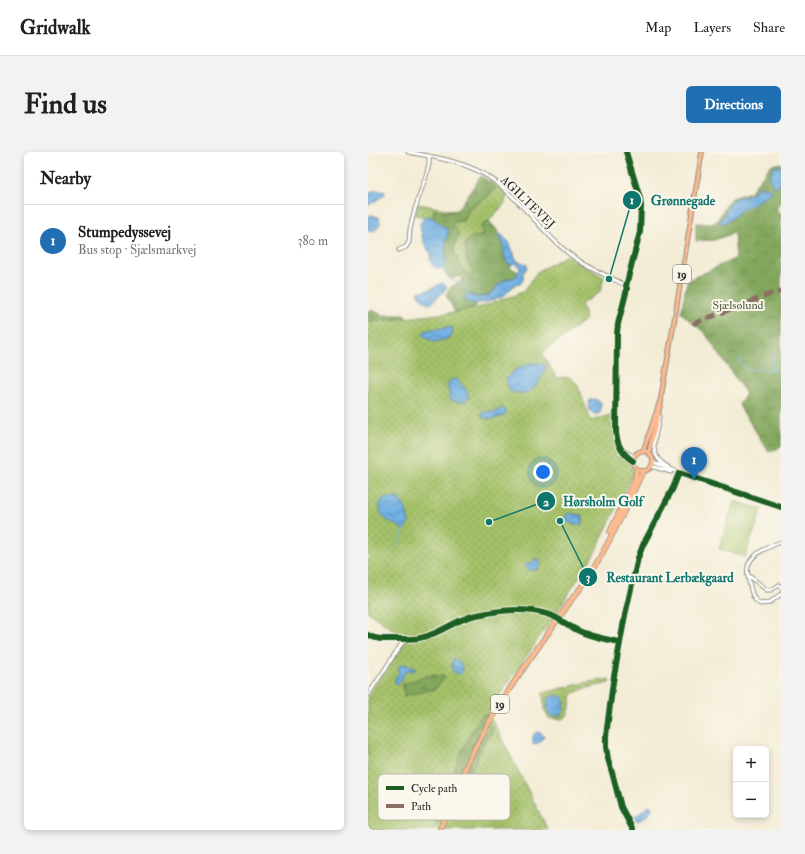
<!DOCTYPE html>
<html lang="en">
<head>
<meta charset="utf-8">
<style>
	:root { --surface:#fff; --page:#f2f2f2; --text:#202124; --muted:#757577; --line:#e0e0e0; --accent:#1f6fb2 }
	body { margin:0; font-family:"IM FELL Double Pica",serif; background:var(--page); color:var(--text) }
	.controls { position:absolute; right:12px; bottom:12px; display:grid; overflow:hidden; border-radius:6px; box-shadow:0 2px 6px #0003 }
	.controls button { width:36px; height:36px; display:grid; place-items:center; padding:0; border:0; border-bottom:1px solid var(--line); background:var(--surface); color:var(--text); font:20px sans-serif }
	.you { position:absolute; left:175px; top:320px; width:14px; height:14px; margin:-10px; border:3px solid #fff; border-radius:50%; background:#1a73e8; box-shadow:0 0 0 6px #1a73e833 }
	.badge { display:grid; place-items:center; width:26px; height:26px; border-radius:50%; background:var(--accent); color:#fff; font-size:13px; font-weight:700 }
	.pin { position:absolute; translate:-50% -33px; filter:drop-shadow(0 1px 2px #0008) }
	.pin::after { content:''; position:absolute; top:21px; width:14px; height:12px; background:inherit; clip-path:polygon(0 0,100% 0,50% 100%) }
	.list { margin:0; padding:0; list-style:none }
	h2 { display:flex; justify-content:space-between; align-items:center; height:52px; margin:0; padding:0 16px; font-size:17px }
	h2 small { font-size:13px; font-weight:400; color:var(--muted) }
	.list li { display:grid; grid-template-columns:26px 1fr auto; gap:12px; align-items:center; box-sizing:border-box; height:72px; padding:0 16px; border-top:1px solid var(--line) }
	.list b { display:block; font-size:15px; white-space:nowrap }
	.list p { margin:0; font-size:13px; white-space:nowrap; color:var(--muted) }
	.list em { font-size:13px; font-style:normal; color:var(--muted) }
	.map { position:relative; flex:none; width:413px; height:678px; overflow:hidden; border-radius:6px }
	header { display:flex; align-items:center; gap:24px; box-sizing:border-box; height:56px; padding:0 20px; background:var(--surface); border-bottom:1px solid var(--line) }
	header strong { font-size:19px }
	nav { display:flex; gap:22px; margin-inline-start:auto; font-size:14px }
	.intro { display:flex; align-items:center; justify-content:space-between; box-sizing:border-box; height:96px; padding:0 24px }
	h1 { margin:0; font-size:28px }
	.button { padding:10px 18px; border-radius:6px; background:var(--accent); color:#fff; font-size:14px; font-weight:700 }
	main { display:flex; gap:24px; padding:0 24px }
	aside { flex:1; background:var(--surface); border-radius:6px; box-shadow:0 2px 6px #0003 }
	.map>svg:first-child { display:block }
	.green { fill:url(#green-dots); stroke:#68764a }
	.forest { fill:url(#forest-crowns); stroke:#576944; fill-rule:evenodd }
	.pitch { fill:#a4c169; stroke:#68764a }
	.water { fill:url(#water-waves); stroke:#4e6e88 }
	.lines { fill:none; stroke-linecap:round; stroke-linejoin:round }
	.stream { stroke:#71b1e4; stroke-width:1 }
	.minor-casing { stroke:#8f8c80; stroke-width:5 }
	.major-casing { stroke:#8f8c80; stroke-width:5.5 }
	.highway-casing { stroke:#8f8c80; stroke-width:6 }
	.minor { stroke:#fff; stroke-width:3 }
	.major { stroke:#fcba8e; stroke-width:3.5 }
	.highway { stroke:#fcba8e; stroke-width:4.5 }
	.quiet { stroke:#8d6e63; stroke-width:5; stroke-dasharray:10 5; stroke-linecap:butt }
	.cycleway-casing { stroke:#fbf7ec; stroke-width:8 }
	.cycleway { stroke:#1b5e20; stroke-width:6 }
	.labels { text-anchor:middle; stroke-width:4; stroke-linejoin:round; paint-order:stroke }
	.shield { fill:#fbf7ec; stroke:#696865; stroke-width:1 }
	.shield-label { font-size:11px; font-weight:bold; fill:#2b2b2b }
	.street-label { font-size:12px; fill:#2b2b2b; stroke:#fbf7ec }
	.park-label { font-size:12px; fill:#4f583e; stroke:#fbf7ec }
	.key { fill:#fbf7ec; stroke:#bdbab2; stroke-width:1 }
	.key-label { font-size:11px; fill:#2b2b2b }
	.leader { fill:none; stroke:#0f766e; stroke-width:1.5 }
	.callout-dot { fill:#0f766e; stroke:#fbf7ec; stroke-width:1.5 }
	.mark-label { font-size:12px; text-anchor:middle; font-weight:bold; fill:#fff }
	.callout-label { font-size:13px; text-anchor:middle; font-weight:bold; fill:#0f766e; stroke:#fbf7ec; stroke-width:4; stroke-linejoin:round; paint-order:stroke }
</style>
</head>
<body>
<header>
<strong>Gridwalk</strong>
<nav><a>Map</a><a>Layers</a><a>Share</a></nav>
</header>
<div class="intro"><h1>Find us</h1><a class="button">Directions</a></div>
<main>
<aside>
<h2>Nearby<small></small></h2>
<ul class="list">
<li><span class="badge">1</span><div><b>Stumpedyssevej</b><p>Bus stop · Sjælsmarkvej</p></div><em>380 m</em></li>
</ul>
</aside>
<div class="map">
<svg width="413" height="678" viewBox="0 0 413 678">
	<defs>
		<pattern id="green-dots" width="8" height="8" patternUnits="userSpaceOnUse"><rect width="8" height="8" fill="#a4c169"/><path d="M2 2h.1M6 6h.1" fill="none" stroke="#869d57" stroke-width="1.8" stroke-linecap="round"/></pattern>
		<pattern id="forest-crowns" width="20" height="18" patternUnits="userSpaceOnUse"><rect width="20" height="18" fill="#83a75d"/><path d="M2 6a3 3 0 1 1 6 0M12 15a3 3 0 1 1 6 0" fill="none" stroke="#6b884d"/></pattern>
		<pattern id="water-waves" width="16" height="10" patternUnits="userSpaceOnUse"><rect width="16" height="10" fill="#71b1e4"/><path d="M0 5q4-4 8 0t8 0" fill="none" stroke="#5d90b9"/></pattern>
	</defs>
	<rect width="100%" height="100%" fill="#fbf7ec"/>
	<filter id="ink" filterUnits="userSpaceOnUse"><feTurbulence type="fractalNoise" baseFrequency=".025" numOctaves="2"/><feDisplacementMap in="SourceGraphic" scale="8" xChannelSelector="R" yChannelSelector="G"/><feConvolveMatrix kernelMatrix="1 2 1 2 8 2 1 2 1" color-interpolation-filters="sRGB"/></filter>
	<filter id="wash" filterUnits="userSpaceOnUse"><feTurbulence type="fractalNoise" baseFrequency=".012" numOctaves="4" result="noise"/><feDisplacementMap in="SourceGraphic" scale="16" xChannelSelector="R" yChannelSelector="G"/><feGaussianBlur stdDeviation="0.9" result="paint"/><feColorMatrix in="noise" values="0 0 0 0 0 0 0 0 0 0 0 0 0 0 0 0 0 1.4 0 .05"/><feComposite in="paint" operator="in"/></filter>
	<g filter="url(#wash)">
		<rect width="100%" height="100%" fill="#f3ecd5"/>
		<g class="green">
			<path d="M129,34L139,43L137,51L121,69L114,73L113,75L115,83L101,87L97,92L106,122L101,125C98,120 95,117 92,113C89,109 90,105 86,101L87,91L91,82L84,74L88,69H92L101,56L119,45Z"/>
			<path d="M50,52L88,59L79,60L66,58L65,66L60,64L56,65L47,63Z"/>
			<path d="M199,103L210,111L236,125L232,140L213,152L218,167L174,201L189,226L201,225L209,232L223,269L246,262V284L247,295L250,300L261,310L266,320L259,335L225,404L184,467L119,562L126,571L180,678H0V544L38,487L0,460V170L90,160L116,154L155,140L169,120Z"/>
			<path d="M242,527L241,531L215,537L204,542C200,559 205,571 181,566L176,557L175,541L220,530Z"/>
		</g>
		<g class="forest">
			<path d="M413,11V15L410,14L407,35L413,32V52L408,56L413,62V216L411,217L410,221L413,223V241L412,242L413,245V295L401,300L372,255L371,251L378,242L337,181L313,161L319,129L368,106L366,81L346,88L328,89V71L344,72L349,69L357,55L364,46L382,40L403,13ZM391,35H396L402,36L403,38L376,56L362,68H360L377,44L384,41Z"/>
			<path d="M113,24L129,34L119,45L101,56L97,68L92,69H88L84,74L87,76L91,82L87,91L86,101C90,105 89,109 92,113C95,117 98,120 101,124L106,122L99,109L97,92L103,85H108L115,83L113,75L114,73L121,69L130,79L131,85L135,92L137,98V106L138,110L142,113L143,116L149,119L150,122L146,126H140L133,130L123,141L115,144L105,145L107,152L109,151L106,157L87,160L78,143C82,135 86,132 94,129L92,124L82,127L77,121L75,115C78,111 79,104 78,99C78,96 77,95 77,92C78,87 81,84 80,78L65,66L66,58C74,60 84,62 91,56Z"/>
			<path d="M4,158L14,163H36L40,166L0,170V159Z"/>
			<path d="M62,523L77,525L67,537L36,544V539L33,533Z"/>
			<path d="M121,562L118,568L108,586L86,632L71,671L69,672L66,668L69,665L72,652L86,620L91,605L104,579L115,563Z"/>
			<path d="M122,573L125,577V579L116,591L92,642L87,655H84L85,650L104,607Z"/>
		</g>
		<path class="pitch" d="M366,349L394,357L377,405L351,397Z"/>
		<g class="water">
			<path d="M410,14L413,15V32L407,35H405L401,24L405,16Z"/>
			<path d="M391,35C396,35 400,34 403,38L402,41L378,56H376L362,68L354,72L352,70L360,56L366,47L372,44L376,46L377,44L384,41Z"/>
			<path d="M8,38L17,40L16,43C12,46 4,52 0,53V41Z"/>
			<path d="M3,63L11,65L12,71C10,76 7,81 0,79V64Z"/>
			<path d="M60,64L65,66L80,78V82L77,94L78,102V112L76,115L70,117L64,113L62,108L63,101C54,91 54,84 52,72L56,65Z"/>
			<path d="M130,80L137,86L141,90L149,109L156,111L159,113V116L155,121C156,127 156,128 151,133L148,131C145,135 141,139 137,143C129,149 105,155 97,148V144L100,142C107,146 119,146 125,140C128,136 130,132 134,130C138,127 142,126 146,126L152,118L151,114L148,111L142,113C140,111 139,111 138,109C135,104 137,98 135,92C134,88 131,85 130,80Z"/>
			<path d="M74,131L76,132L79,135C75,142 68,145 64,151L60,152L50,143V140C55,139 60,138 64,136C68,134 70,133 74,131Z"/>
			<path d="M79,175L85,176C86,188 74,188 65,190L55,183V181C62,175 71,178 79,175Z"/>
			<path d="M164,211L177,212L178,216C174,224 168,238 158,241C154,242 146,240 142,239L138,228C143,219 153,214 164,211Z"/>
			<path d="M86,227H88C93,232 100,238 101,246C94,252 87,250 81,246V239L79,233L83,228Z"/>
			<path d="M227,247L233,251V257L232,261L229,262H225L222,259L220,253L222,248Z"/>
			<path d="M134,255L135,257L138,259V262C130,266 122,269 114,265L113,263L115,260H128L130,259Z"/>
			<path d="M16,346H31V349C39,353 39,363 41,371L36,378C28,371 12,369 12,355C12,351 13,349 16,346Z"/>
			<path d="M205,361L207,363L211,362L214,364V372L208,373L201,371C198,368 197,365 200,362Z"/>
			<path d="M168,407H171C174,412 172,415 168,418H161L157,414V412L163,411Z"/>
			<path d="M85,506C90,508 94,514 95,519L92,522C82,521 84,514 85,506Z"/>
			<path d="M34,512L40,513L48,517L47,519L42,518L37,520L33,529L29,533L27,532V526L31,521L30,515Z"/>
			<path d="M187,543L195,545C197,552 198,556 193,563C178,567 179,558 180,546Z"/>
			<path d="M168,580L173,581L176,585L172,590L165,593V584Z"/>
			<path d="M282,653L284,656C282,663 276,667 269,669L267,665Z"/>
		</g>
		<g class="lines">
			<g class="stream">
				<path d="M75,115L77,121L82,127L95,132L99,135L100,142"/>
				<path d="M371,205L372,210L379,217L385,218"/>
				<path d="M387,217L413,219"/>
				<path d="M404,219L406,202"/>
				<path d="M32,395L35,380L36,377"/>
			</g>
		</g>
	</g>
	<g filter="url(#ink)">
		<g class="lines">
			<defs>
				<g id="minor">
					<path d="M40,0C65,5 93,9 116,22C146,40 166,70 192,94C211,112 234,121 257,133L258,134"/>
					<path d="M258,0L272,46L273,54L272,80L258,134L259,137L250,172L249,181L248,280C249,293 254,302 265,309"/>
					<path d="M31,98L38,95L41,90L42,77L47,57L59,21L61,12V5"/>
					<path d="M291,263C291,268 290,271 289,276C285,292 282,305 300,315"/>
					<path d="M254,297L261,302L267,304"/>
					<path d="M285,310L317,323L413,355"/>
					<path d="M283,314L303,320"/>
					<path d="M413,390C402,394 382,402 380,415C378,421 381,428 382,434C384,443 385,447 392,452L401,451L413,442"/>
					<path d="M380,423L399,438H403L411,433L413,436"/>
					<path d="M194,469L210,479L221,483L251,490"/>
					<path d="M0,483C8,487 15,487 24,487C35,487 46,488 57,485C70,481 81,472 94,467C121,457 160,454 187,465"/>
					<path d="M0,543L36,488"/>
					<path d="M265,678L253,655L245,624L240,607L238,595V584L245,530L257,463L270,406L275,393L305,336L311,321"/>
				</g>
				<g id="major">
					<circle cx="275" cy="309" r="10"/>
					<path d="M275,300L293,246"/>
					<path d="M281,302L282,295L293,250V245L304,182L334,0"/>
				</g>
				<g id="highway">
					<path d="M242,380L267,327L269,317"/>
					<path d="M72,678C90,626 114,578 145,532C164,503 184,476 204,447C208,442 213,436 217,430C239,396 256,360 273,323L275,319"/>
				</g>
			</defs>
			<use href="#minor" class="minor-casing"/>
			<use href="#major" class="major-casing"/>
			<use href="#highway" class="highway-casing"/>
			<use href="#minor" class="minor"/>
			<use href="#major" class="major"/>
			<use href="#highway" class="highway"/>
			<path class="quiet" d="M326,173L327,171L405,141L413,140"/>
			<defs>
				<g id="cycleway">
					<path d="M258,0L272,46L273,54L272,80L258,134L259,137L250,172L249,181L248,280C249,293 254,302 265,309"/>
					<path d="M0,483C9,488 17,487 26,487C37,487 46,488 56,485C75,480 90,466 109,463C131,458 157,455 179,462C190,465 200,474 211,479C223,485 238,487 251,490"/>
					<path d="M265,678L253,655L245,624L240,607L238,595V584L245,530L257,463L270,406L275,393L305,336L311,321L413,355"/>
				</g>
			</defs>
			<use href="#cycleway" class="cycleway-casing"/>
			<use href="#cycleway" class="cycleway"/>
		</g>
	</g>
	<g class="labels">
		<g class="shield">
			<rect x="305" y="113" width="18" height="18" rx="3"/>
			<rect x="123" y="543" width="18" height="18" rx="3"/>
		</g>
		<g class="shield-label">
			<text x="314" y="126">19</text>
			<text x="132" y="556">19</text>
		</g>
		<g class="street-label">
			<text transform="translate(160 50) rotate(44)" y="4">AGILTEVEJ</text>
		</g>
		<g class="park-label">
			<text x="370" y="157">Sjælsølund</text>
		</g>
	</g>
	<rect x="10" y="622" width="132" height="46" rx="6" class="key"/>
	<rect x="18" y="634" width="18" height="4" fill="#1b5e20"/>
	<rect x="18" y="652" width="18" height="4" fill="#8d6e63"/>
	<g class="key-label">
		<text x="43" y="640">Cycle path</text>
		<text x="43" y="658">Path</text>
	</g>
	<path class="leader" d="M241 127L264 48M121 370L178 349M192 369L220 425"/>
	<g class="callout-dot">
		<circle cx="241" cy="127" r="4"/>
		<circle cx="121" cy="370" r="4"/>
		<circle cx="192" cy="369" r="4"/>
		<circle cx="264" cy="48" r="10"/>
		<circle cx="178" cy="349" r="10"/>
		<circle cx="220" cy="425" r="10"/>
	</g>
	<g class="mark-label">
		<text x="264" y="52">1</text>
		<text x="178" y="354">2</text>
		<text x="220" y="429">3</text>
	</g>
	<g class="callout-label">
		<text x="315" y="53">Grønnegade</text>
		<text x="235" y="354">Hørsholm Golf</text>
		<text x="302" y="430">Restaurant Lerbækgaard</text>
	</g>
</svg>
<div class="controls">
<button>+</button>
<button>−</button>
</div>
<div class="you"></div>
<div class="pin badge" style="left:326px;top:328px">1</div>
</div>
</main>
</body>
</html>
